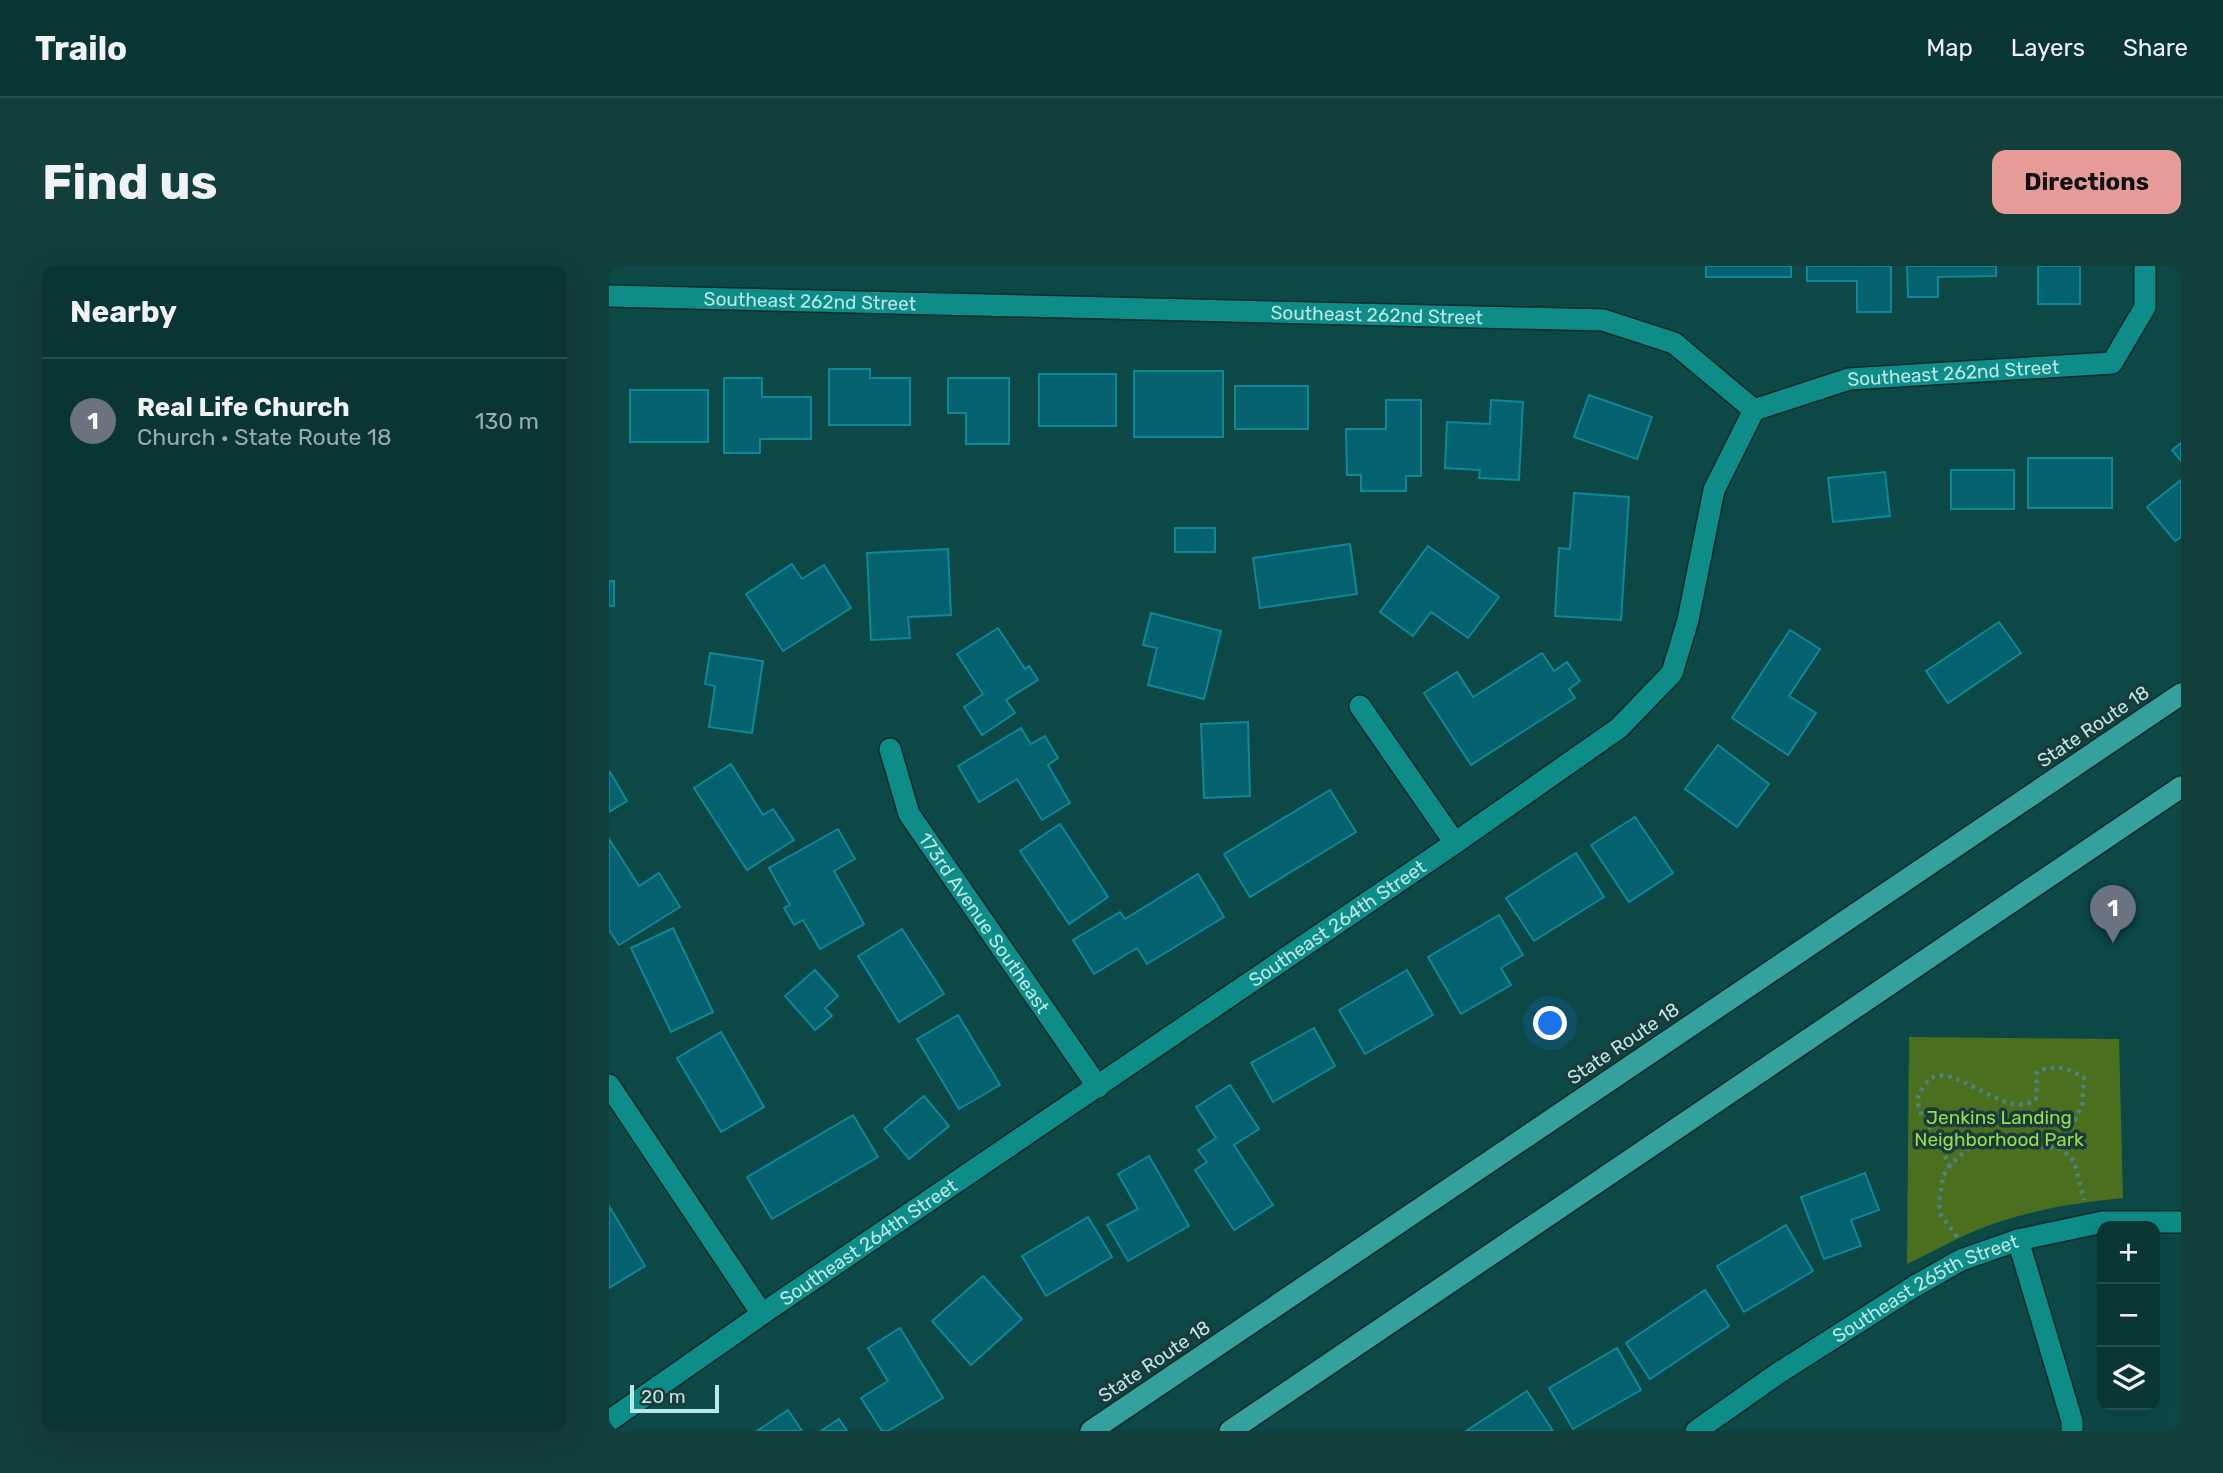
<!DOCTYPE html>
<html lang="en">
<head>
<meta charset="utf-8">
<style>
	:root { --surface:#093634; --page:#123e3c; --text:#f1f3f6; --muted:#99abac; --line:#29504f; --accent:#e69b98 }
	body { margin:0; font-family:Rubik,sans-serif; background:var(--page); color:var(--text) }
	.controls { position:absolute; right:21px; bottom:21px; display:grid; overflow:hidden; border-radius:14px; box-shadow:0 7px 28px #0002 }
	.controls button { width:63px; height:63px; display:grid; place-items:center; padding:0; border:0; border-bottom:2px solid var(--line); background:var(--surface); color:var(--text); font:35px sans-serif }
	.scale { position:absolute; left:21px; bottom:18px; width:89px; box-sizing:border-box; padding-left:7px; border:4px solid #b8e7e4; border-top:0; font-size:19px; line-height:24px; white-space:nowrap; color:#b8e7e4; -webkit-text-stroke:5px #1a3b39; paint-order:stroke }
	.you { position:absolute; left:942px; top:758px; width:24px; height:24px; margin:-18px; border:5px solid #fff; border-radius:50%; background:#1a73e8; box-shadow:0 0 0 10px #1a73e833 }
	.badge { display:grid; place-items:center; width:46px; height:46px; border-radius:50%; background:var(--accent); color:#fff; font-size:23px; font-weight:700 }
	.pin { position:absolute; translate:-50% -58px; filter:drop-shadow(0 2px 4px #0008) }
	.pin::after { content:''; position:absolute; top:37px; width:24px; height:21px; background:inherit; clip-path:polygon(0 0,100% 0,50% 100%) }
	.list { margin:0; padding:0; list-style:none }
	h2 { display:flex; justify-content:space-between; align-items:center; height:91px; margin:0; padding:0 28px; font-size:30px }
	h2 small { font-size:23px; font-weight:400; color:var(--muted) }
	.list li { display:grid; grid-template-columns:46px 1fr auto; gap:21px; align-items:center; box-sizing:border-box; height:126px; padding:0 28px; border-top:2px solid var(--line) }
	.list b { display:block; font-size:26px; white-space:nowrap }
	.list p { margin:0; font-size:23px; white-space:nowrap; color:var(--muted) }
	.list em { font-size:23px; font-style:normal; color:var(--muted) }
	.icon { flex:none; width:38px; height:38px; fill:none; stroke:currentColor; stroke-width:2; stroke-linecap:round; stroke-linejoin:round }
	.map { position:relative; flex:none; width:1572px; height:1165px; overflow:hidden; border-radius:14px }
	header { display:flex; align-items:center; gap:42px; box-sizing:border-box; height:98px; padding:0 35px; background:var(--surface); border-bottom:2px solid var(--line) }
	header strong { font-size:33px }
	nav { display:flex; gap:38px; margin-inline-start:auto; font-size:24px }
	.intro { display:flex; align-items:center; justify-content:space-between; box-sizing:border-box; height:168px; padding:0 42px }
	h1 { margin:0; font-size:49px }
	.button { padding:18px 32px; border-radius:14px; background:var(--accent); color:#111; font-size:24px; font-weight:700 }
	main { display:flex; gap:42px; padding:0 42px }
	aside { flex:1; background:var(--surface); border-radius:14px; box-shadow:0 7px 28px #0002 }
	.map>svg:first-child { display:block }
	.green { fill:#4a6f1e }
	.building { fill:#04626f; stroke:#0e8799; stroke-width:2 }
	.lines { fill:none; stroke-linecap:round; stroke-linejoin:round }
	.street-casing { stroke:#092b2a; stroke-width:24 }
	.secondary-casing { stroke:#092b2a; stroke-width:24 }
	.highway-casing { stroke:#092b2a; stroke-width:24 }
	.path { stroke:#4d8482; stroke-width:4.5; stroke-dasharray:3.5 5; stroke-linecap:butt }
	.street { stroke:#0e8c87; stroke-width:21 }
	.secondary { stroke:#0e8c87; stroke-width:21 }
	.highway { stroke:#35a19c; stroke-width:21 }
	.labels { text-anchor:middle; stroke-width:7; stroke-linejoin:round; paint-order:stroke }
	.street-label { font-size:19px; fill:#b8e7e4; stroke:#1a3b39 }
	.park-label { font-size:19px; fill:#99de48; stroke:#1a3b39 }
</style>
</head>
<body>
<header>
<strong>Trailo</strong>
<nav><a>Map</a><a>Layers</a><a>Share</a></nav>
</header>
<div class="intro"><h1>Find us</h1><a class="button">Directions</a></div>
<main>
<aside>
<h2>Nearby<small></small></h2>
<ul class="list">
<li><span class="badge" style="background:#6b7280">1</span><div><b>Real Life Church</b><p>Church · State Route 18</p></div><em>130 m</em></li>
</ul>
</aside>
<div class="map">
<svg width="1572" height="1165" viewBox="0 0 1572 1165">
	<rect width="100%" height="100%" fill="#0c4846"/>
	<path class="green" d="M1300,771L1510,773L1514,932C1462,937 1410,946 1361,967C1340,976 1319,988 1298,998Z"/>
	<g class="building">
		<rect x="1097" y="0" width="85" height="11"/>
		<path d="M1198,0H1282V46H1248V15H1198Z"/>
		<path d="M1298,0H1387V10L1329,11V31H1299Z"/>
		<rect x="1429" y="0" width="42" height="38"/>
		<path d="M220,103H261V112H301V159H220Z"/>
		<rect x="525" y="105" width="89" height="66"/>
		<rect x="430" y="108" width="77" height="52"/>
		<path d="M115,112H153V131H202V173H151V187H115Z"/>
		<path d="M339,112H400V178H357V147H339Z"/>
		<rect x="626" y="120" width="73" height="43"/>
		<rect x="21" y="124" width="78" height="52"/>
		<path d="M980,129L1043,151L1028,193L965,171Z"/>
		<path d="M777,134H812V210H797V225H752V209H738L737,163H777Z"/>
		<path d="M882,134L914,136L910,214L870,212L871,204L836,202L838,156L881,158Z"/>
		<path d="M1572,177V195L1563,184Z"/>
		<rect x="1419" y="192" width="84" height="50"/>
		<rect x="1342" y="204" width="63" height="39"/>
		<path d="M1276,206L1281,250L1224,256L1219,212Z"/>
		<path d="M1572,214V271L1566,275L1538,241Z"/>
		<path d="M965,227L1020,231L1012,354L946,350L950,282L961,283Z"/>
		<rect x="566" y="262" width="40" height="24"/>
		<path d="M741,278L748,328L651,342L644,292Z"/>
		<path d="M819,280L890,331L859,372L822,346L804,370L771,346Z"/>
		<path d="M339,283L342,349L299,351L301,372L262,374L258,287Z"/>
		<path d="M183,298L193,313L215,299L242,342L174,385L137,328Z"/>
		<rect x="0" y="315" width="5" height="25"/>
		<path d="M542,347L612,365L595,433L539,419L548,382L534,379Z"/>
		<path d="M1390,356L1412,387L1339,437L1317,405Z"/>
		<path d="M389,362L416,403L420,400L429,414L397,434L406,447L373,469L355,441L374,428L348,388Z"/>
		<path d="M1181,364L1211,383L1180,430L1207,447L1179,489L1123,452Z"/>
		<path d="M101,387L154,395L143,467L100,461L106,420L96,418Z"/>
		<path d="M933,387L945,405L958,396L971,415L960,423L966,432L862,499L815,427L848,406L864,431Z"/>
		<path d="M639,456L641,530L595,532L592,458Z"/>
		<path d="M412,462L422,478L436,470L449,492L439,499L461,537L433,554L408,513L370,536L349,500Z"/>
		<path d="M1109,479L1160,518L1128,561L1076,523Z"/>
		<path d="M122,498L154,549L164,543L185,574L138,604L85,522Z"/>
		<path d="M1,506L18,535L0,546V507Z"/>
		<path d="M721,524L747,566L641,631L615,588Z"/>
		<path d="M1026,551L1064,607L1020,636L982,579Z"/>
		<path d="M451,558L499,631L460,658L411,585Z"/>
		<path d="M229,563L246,593L225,605L255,658L211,683L194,654L185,659L175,642L181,639L160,602Z"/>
		<path d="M0,573L30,620L50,607L71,641L10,679L0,664Z"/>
		<path d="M967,587L995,631L925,675L897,632Z"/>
		<path d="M589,608L615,651L538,698L528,682L485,708L464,674L511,646L516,653Z"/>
		<path d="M890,649L914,689L892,702L902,719L852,748L819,691Z"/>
		<path d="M64,662L104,746L62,766L22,682Z"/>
		<path d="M293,663L335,728L290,756L249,690Z"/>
		<path d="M206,704L229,730L216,742L223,750L206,764L176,730Z"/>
		<path d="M798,704L824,749L756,788L730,744Z"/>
		<path d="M349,749L391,819L350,843L308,773Z"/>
		<path d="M705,762L726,800L664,836L642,797Z"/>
		<path d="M112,766L155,841L112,866L68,792Z"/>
		<path d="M621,819L650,863L625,879L664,939L625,964L586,904L598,896L589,884L607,872L587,841Z"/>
		<path d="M315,830L340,860L300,893L275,863Z"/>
		<path d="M244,849L269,891L163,953L138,911Z"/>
		<path d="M540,890L580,960L519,995L498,959L529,943L509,908Z"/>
		<path d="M1256,907L1270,944L1242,954L1252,980L1215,993L1192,931Z"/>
		<path d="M0,940L36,1000L0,1022Z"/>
		<path d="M479,951L503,991L437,1030L413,990Z"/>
		<path d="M1177,959L1204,1005L1135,1046L1108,1000Z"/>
		<path d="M374,1010L413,1053L362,1099L323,1055Z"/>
		<path d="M1096,1024L1120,1060L1041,1113L1017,1077Z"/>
		<path d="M291,1062L334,1132L279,1165H273L252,1132L279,1115L259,1082Z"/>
		<path d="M1008,1082L1032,1124L964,1163L940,1122Z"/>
		<path d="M918,1125L944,1165H857Z"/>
		<path d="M179,1144L193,1165H148Z"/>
		<path d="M230,1153L238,1165H212Z"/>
	</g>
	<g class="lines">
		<defs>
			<g id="street">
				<path id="s1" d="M0,30L994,54L1065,77L1145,144"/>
				<path d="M751,440L846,577"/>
				<path id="s2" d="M281,483L300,548L489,821"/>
				<path d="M0,819L153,1048"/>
				<path d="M1409,974L1463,1155V1165"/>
				<path id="s3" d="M1087,1165L1168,1108L1306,1020L1352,994L1409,974L1494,956H1572"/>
			</g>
			<g id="secondary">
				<path id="s4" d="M0,1155L153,1048L846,577L1010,462L1063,407L1079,354L1105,224L1145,144L1240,113L1503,97L1536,41V0"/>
			</g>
			<g id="highway">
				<path d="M482,1165L1572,428"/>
				<path d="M621,1165L1572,521"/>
			</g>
		</defs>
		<use href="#street" class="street-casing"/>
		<use href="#secondary" class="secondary-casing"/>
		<use href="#highway" class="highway-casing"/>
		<g class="path">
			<path d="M1341,901C1337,892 1334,884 1330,875C1324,863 1310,851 1309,837C1308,829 1312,824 1317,817C1338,787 1398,858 1427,833L1428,806C1442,798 1462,802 1475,812L1473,838L1453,883"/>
			<path d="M1348,971L1332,949L1330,937L1334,910L1343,897L1359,883L1379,877L1392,874L1453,883L1465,895L1475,934"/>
		</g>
		<use href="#street" class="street"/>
		<use href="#secondary" class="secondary"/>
		<use href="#highway" class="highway"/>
	</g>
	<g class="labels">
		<g class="street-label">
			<text dy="7" stroke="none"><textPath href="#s1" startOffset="201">Southeast 262nd Street</textPath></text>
			<text dy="7" stroke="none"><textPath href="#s1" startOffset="768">Southeast 262nd Street</textPath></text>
			<text dy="7" stroke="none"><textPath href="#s4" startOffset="1783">Southeast 262nd Street</textPath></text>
			<text transform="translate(1484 460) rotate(-34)" y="7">State Route 18</text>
			<text dy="7" stroke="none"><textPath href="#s2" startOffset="200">173rd Avenue Southeast</textPath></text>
			<text dy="7" stroke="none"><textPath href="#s4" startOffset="882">Southeast 264th Street</textPath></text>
			<text transform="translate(1014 777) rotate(-34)" y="7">State Route 18</text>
			<text dy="7" stroke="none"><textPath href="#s4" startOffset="315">Southeast 264th Street</textPath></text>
			<text dy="7" stroke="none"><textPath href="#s3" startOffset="271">Southeast 265th Street</textPath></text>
			<text transform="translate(545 1095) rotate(-34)" y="7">State Route 18</text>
		</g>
		<g class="park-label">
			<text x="1390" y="858">Jenkins Landing<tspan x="1390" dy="22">Neighborhood Park</tspan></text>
		</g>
	</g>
</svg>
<div class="controls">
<button>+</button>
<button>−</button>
<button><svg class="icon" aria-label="layers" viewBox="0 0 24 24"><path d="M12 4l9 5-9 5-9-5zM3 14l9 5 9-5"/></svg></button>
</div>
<div class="scale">20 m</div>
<div class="you"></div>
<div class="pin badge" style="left:1504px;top:677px;background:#6b7280">1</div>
</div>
</main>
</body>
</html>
